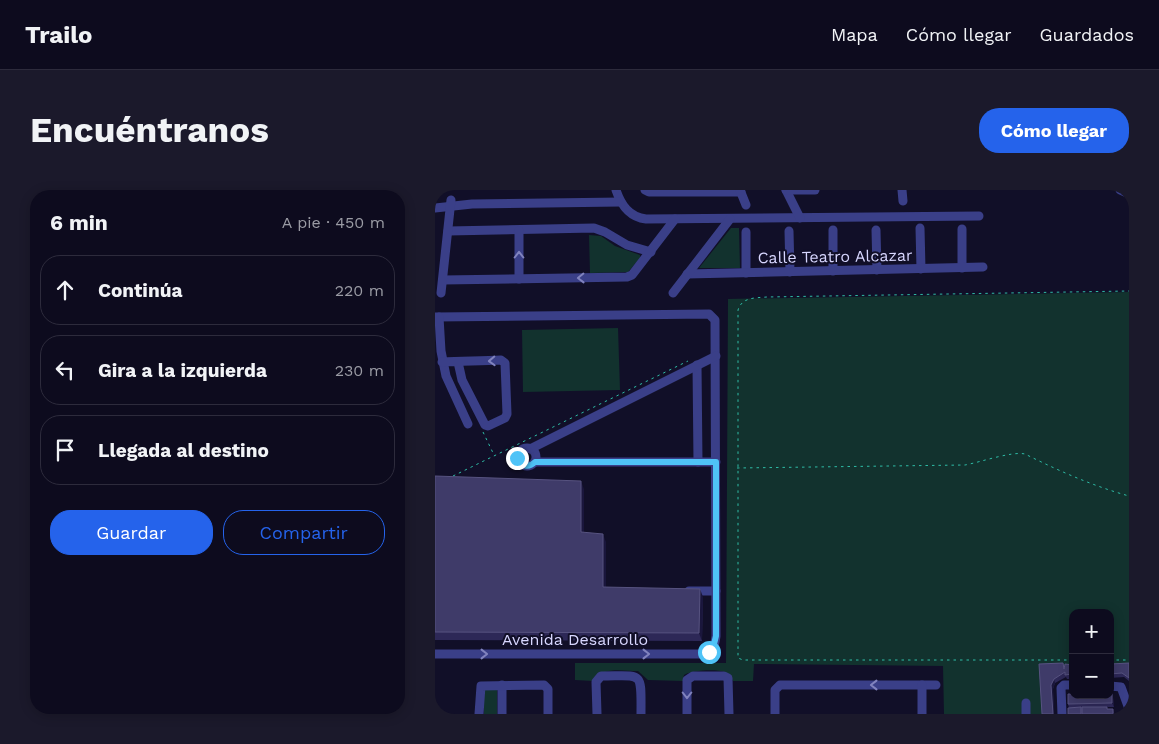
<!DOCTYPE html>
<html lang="es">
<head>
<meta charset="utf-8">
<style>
	:root { --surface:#0d0b1e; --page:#1b192b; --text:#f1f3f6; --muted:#9a9ba4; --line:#2d2b3c; --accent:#2563eb }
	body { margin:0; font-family:"Work Sans",sans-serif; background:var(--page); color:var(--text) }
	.controls { position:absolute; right:15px; bottom:15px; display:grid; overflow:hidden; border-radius:10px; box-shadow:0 2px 12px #0003 }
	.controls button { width:45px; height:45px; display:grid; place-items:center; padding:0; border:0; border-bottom:1px solid var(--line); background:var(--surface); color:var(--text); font:25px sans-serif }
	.stop { position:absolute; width:15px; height:15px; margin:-11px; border:4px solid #4fc3f7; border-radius:50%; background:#fff }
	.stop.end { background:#4fc3f7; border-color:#fff; box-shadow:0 1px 5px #0008 }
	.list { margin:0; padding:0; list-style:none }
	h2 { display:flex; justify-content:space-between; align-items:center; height:65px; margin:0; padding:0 20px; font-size:21px }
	h2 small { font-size:16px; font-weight:400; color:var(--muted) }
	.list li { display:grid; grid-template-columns:32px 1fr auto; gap:15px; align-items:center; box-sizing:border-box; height:70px; margin:0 10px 10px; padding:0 10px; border:1px solid var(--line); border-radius:20px }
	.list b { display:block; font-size:19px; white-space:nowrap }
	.list em { font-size:16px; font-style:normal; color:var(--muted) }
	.actions { display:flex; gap:10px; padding:15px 20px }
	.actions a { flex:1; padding:11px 0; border:1px solid var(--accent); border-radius:20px; text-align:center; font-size:18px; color:var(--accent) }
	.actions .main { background:var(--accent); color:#fff }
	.icon { flex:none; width:28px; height:28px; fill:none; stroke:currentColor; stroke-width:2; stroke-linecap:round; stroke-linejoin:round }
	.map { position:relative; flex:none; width:694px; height:524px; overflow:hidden; border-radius:20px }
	header { display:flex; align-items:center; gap:30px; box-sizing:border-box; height:70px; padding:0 25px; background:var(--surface); border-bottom:1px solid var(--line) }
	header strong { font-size:24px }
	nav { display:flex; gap:28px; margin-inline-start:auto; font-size:18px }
	.intro { display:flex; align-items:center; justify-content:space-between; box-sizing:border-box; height:120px; padding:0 30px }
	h1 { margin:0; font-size:35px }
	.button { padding:12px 22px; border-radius:20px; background:var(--accent); color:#fff; font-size:18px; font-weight:700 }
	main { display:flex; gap:30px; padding:0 30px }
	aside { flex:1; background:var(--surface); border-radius:20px; box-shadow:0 2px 12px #0003 }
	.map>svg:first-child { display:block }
	.green { fill:#12322e }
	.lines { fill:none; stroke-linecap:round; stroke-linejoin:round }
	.path { stroke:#2ebca6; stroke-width:1; stroke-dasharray:2.5 4; stroke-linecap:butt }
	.minor { stroke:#3a3f88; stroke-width:9 }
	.wall { fill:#2d2857 }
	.shaded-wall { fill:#1a163c }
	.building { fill:#3f3b69; stroke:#575380 }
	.oneway { stroke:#8183be }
	.route { stroke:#4fc3f7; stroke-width:6 }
	.labels { text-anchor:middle; stroke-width:4; stroke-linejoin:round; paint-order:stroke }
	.street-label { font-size:16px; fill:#d8d7ff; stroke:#110f28 }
</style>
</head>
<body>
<header>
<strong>Trailo</strong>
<nav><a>Mapa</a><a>Cómo llegar</a><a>Guardados</a></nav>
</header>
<div class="intro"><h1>Encuéntranos</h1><a class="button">Cómo llegar</a></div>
<main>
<aside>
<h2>6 min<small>A pie · 450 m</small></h2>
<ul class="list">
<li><svg class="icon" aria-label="ahead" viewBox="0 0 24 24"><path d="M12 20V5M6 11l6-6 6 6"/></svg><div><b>Continúa</b></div><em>220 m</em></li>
<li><svg class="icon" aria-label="left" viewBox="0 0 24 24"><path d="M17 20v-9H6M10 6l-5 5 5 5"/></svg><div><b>Gira a la izquierda</b></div><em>230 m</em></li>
<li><svg class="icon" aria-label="arrive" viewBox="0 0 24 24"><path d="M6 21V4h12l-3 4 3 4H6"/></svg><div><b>Llegada al destino</b></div></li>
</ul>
<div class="actions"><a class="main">Guardar</a><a>Compartir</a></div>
</aside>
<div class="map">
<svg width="694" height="524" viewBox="0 0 694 524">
	<rect width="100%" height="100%" fill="#110f28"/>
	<g class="green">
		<path d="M296,38H304L305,78H264Z"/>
		<path d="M154,45L166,46L180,56L205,65V68L193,82L155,83Z"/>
		<path d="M694,102V475H675V423H638V475H605L607,524H509L508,476L319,474L318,491H298C296,487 294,484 290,482C281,479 257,480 249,485L248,491L213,490L203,481C187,481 168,476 158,491L140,490V473H291L293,109Z"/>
		<path d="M183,138L185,200L88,202L87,140Z"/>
		<rect x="49" y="499" width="13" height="25"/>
	</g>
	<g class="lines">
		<g class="path">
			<path d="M48,242L59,265"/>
			<path d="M302,278L530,275C546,272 577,261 590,264C624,281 658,296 694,306"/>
			<path d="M18,286L253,171"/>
			<path d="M638,470H308L303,468V120C307,107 320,108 332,107L694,101"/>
			<path d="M675,470H694"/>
		</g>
		<g class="minor">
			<path d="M181,0C186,15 194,27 211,29L544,26"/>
			<path d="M210,0L214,2H306"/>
			<path d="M305,0L311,15"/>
			<path d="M351,0L365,28"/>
			<path d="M351,0H380"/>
			<path d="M467,0L468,11"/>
			<path d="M685,0L694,4"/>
			<path d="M0,18L37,14L186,12"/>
			<path d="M485,38L486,79"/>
			<path d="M527,39V78"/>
			<path d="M398,40V81"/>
			<path d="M441,40L442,80"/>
			<path d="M13,41L159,38L170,42L192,55L216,62"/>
			<path d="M84,41V89"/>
			<path d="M354,41L355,82"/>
			<path d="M311,42V83"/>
			<path d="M252,84L548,77"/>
			<path d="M8,90L192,87L197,85L240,29"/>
			<path d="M6,103L16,10"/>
			<path d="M238,103L295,29"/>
			<path d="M0,127L274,124L280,130L281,446C280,455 278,461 270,464H0"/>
			<path d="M4,127L6,161L11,186L33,234"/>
			<path d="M7,172C27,171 46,171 66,170L70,173L72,224L70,228L53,236L50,235L27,190L23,172"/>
			<path d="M262,175L263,272"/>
			<circle cx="92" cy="267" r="9"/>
			<path d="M95,259L281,166"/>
			<path d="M100,272H281"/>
			<path d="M254,401H281"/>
			<path d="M67,495V524"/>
			<path d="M675,496L686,497L694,519"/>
			<path d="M591,513V524"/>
			<path d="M44,524L46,496L109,495L113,499V524"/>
			<path d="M162,524L161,492L166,486C209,486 206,480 206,524"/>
			<path d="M252,524V490L258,486H289L293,488L294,524"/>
			<path d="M340,524V500L345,495H501"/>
			<path d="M487,524V495"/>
			<path d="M627,524L626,498L629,495H638"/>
		</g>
	</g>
	<g class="wall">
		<path d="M0,286L149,299V343L171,352V397L268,407L267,451L0,450Z"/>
		<path d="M628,473L630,477L638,475V489H632L631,487L620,493L618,499L619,524H607L604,474Z"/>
		<path d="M694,473V491L689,487L675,488V474Z"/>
		<path d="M677,503L678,507L679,517H669H672V519H678L679,524H633L634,518L633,514Z"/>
	</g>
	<g class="shaded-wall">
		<path d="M146,291L149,299V351L146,342Z"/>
		<path d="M168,344L171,352V406L168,397Z"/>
		<path d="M265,399L268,407L267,451L264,443Z"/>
		<path d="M619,489L620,493L618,499L619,524H618L616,495Z"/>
		<path d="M677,503L678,507L679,517L677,513Z"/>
	</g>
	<g class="building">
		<path d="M0,286L146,291V342L168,344V397L265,399L264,443L0,442Z"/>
		<path d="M628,473L629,479L630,474L638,475V486H637V484L630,485V482L619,489L616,495L618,524H607L604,474Z"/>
		<path d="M694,473V488L687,483L675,484V474Z"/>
		<path d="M675,503H677V513L633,514V504H638V505H675Z"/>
		<path d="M646,517V524H633V518Z"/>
		<path d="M647,517H672V519H678V524H647Z"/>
	</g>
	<defs><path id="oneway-chevron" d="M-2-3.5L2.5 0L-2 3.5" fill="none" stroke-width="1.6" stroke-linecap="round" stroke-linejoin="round" transform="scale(1.25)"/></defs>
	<g class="oneway">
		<use href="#oneway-chevron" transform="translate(84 65) rotate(-90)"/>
		<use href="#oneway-chevron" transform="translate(146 88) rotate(179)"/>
		<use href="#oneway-chevron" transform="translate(57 171) rotate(178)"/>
		<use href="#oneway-chevron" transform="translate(49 464)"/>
		<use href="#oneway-chevron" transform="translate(211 464)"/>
		<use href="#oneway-chevron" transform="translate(439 495) rotate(-180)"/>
		<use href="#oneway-chevron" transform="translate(252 505) rotate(90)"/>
	</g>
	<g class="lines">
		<path class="route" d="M82,268C86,277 94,278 100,272H281V446L278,458L274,462"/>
	</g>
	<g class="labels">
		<g class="street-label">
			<text transform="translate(400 66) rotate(-1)" y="6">Calle Teatro Alcazar</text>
			<text x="140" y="455">Avenida Desarrollo</text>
		</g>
	</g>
</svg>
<div class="controls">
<button>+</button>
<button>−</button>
</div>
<div class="stop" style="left:274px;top:462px"></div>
<div class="stop end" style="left:82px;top:268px"></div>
</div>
</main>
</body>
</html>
